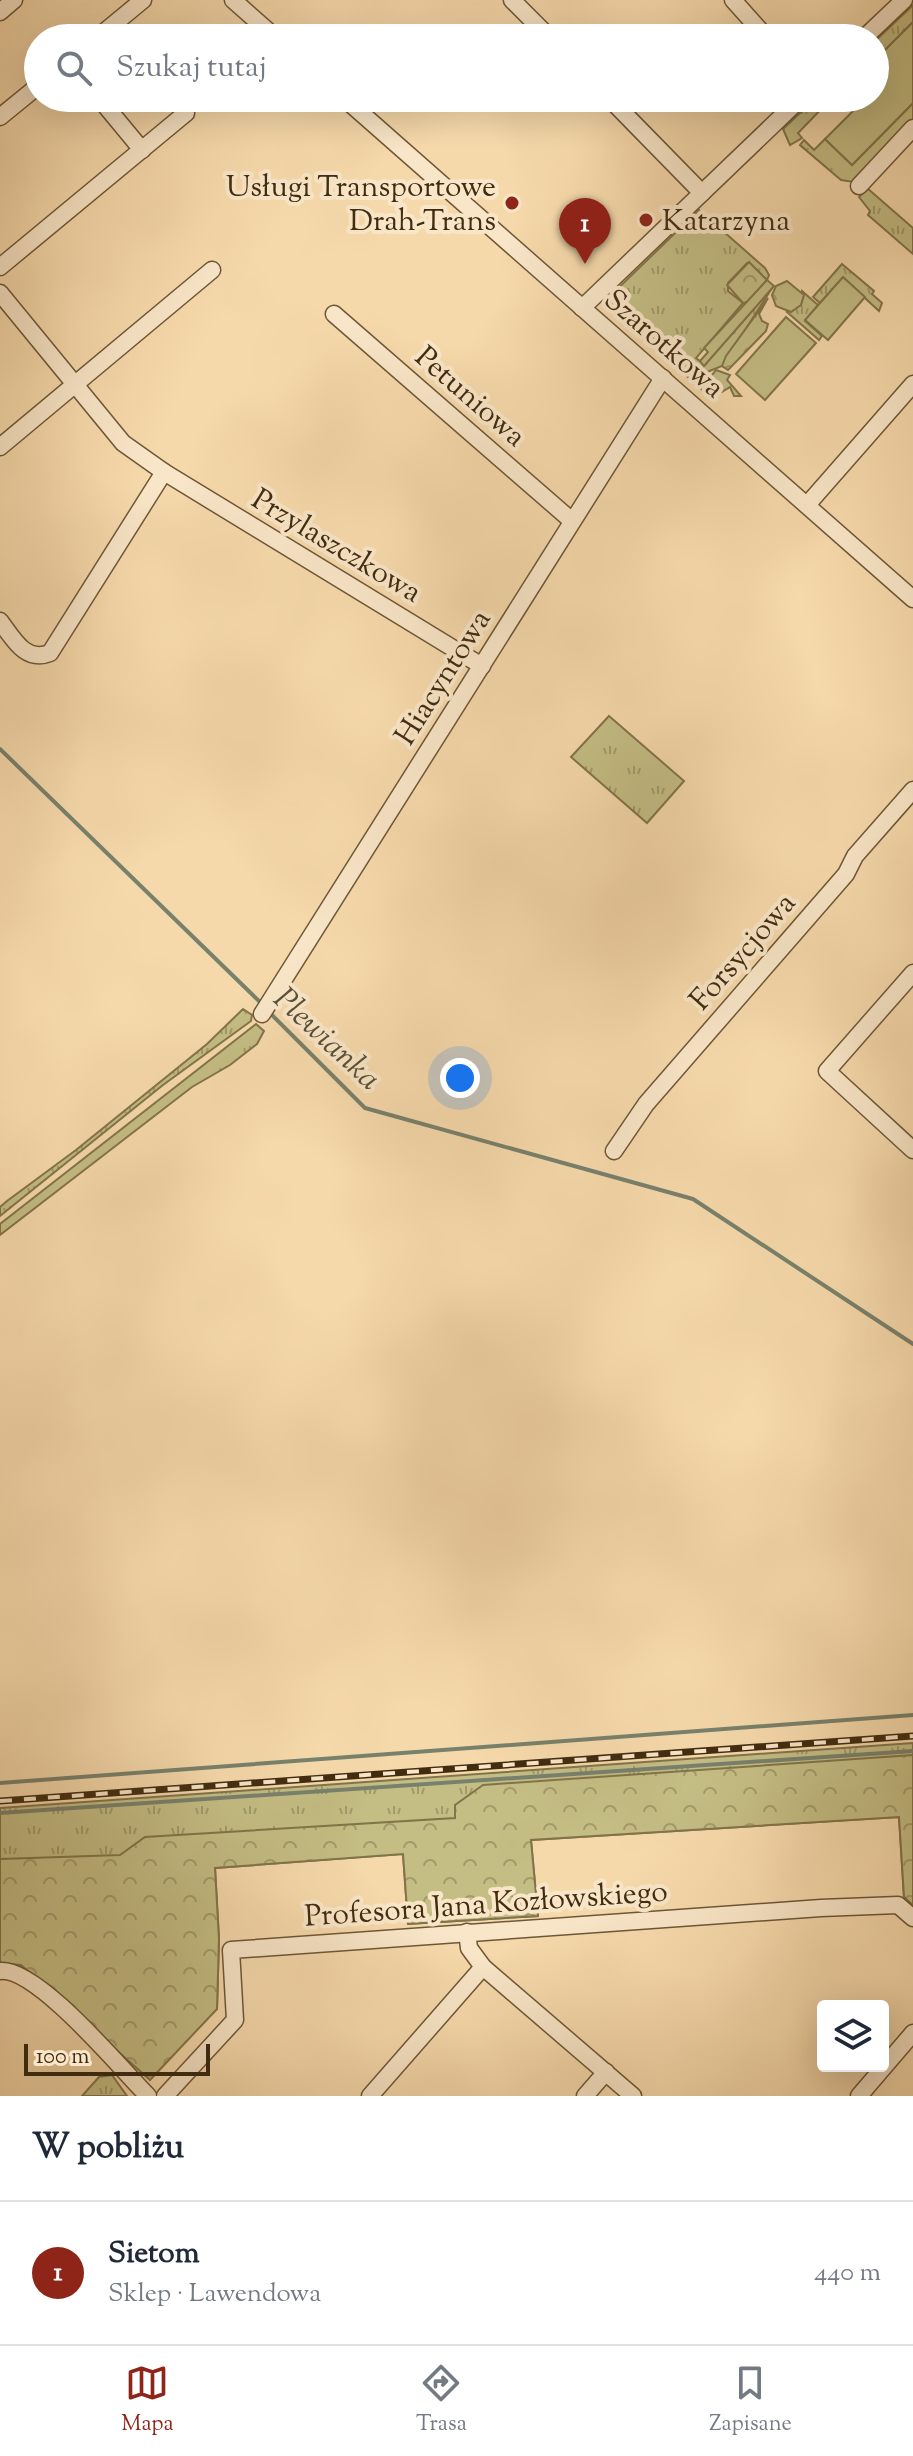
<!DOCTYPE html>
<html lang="pl">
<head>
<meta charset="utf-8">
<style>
	:root { --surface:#fff; --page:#f6f6f7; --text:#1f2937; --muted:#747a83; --line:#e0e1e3; --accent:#8f2418 }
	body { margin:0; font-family:"Sorts Mill Goudy",serif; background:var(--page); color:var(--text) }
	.controls { position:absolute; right:24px; bottom:24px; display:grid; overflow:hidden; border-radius:8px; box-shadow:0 8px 32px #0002 }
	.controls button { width:72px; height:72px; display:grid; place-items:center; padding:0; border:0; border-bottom:2px solid var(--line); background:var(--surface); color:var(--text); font:40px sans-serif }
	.scale { position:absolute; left:24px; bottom:20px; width:186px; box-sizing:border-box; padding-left:8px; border:4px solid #412c10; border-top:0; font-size:22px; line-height:28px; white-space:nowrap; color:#412c10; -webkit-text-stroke:6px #f9e6c8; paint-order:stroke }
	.you { position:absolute; left:460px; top:1078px; width:28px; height:28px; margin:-20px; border:6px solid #fff; border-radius:50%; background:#1a73e8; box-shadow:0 0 0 12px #1a73e833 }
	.badge { display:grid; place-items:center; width:52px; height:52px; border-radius:50%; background:var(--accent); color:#fff; font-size:26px; font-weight:700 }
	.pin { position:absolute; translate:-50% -66px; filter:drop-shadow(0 2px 4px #0008) }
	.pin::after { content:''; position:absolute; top:42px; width:28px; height:24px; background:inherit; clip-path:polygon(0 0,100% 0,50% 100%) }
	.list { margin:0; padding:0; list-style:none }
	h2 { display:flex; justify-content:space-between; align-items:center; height:104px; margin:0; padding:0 32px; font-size:34px }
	h2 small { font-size:26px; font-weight:400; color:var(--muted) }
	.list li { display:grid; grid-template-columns:52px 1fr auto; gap:24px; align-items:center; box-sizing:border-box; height:144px; padding:0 32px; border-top:2px solid var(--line) }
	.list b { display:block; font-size:30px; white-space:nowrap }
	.list p { margin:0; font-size:26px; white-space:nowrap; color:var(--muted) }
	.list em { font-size:26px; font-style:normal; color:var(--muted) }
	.icon { flex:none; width:44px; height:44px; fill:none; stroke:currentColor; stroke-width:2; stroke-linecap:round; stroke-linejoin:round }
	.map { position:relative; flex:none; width:913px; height:2096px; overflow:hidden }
	.search { position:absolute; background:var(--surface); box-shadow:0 8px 32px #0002; left:24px; right:24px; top:24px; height:88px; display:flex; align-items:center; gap:20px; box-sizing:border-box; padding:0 28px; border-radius:44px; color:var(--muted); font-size:30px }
	.sheet { height:248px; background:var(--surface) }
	nav { display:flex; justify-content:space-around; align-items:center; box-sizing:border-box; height:112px; border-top:2px solid var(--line); background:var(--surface); font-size:22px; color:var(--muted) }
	nav a { display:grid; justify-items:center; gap:4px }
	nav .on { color:var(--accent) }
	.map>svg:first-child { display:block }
	.grass { fill:url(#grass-tufts); stroke:#82744a; stroke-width:2 }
	.park { fill:url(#park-crowns); stroke:#82744a; stroke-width:2 }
	.garden { fill:#c4bd84; stroke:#82744a; stroke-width:2 }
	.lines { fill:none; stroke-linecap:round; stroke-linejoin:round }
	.stream { stroke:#78816d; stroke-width:4 }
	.minor-casing { stroke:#6e5737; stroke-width:19 }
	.minor { stroke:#f9e6c8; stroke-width:16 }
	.rail-casing { stroke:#412c10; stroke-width:7 }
	.rail { stroke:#f9e6c8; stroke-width:4; stroke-dasharray:12; stroke-linecap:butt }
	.poi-dot { fill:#8f2418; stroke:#f9e6c8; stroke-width:3 }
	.labels { text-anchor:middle; stroke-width:8; stroke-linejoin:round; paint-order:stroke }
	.poi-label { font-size:30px; fill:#412c10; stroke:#f9e6c8; text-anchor:end }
	.street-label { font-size:30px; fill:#412c10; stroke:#f9e6c8 }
	.water-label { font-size:32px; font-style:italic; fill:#585037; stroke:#f9e6c8 }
</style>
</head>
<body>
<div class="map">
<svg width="913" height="2096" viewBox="0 0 913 2096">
	<defs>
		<pattern id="grass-tufts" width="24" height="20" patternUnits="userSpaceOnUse" patternTransform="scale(2)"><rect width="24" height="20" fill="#c4bd84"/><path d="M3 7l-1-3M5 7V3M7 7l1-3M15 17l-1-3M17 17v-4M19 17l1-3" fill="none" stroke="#a19a6b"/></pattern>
		<pattern id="park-crowns" width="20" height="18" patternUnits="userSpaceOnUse" patternTransform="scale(2)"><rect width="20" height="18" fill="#c4bd84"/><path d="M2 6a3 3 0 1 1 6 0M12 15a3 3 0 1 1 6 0" fill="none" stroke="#a19a6b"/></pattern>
	</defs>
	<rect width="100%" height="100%" fill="#f6d9ab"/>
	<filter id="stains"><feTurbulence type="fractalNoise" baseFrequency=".0025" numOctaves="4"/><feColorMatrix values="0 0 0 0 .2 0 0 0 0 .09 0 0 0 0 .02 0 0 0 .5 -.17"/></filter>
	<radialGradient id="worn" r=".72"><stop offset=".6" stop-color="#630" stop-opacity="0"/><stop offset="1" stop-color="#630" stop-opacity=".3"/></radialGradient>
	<g class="grass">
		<path d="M913,5V22L875,60V41Z"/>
		<path d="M816,98H843L833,108L827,103L798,133L802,138L790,145L783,129Z"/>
		<path d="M913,103V119L854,182L841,180L800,145L804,140L814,150L825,139L852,165Z"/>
		<path d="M867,188L913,228V254L868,215L870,211L859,197Z"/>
		<path d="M699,210L765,268L769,275L767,280L747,263L728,283V291L743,303L696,358L705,365L772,288L722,366L707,372V394L615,312L609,297Z"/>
		<path d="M842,264L874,291L872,294L882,303L879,311L843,278L820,303L813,297Z"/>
		<path d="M802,291L818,305L805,321L822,336L819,340L787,312L801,305Z"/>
		<path d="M609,716L684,781L647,823L571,757Z"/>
		<path d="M243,1009L252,1015L251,1021L163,1085L0,1216V1207L7,1201L76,1150L207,1044Z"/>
		<path d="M256,1024L264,1031L257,1044L230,1065L192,1087L0,1235V1224Z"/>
		<path d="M913,1743V1905L904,1897L899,1817L531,1840L538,1916L408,1924L403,1854L215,1868L219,1939L217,2009L68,2006L21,1965L0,1963V1808Z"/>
		<path d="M112,2075L127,2096H82L99,2077Z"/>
	</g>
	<g class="park">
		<path d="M749,262L767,280L748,302L743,303L727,285Z"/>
		<path d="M787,281L804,295L801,305L791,312L776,306L772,295L776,286Z"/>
		<path d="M768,298L759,314L762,321L768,324L766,331L728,370L722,366L726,356Z"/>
		<path d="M716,370L730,375L727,380L741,396H734L730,387L722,392L713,390L709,379Z"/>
		<path d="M913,1755V1905L904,1897L899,1817L531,1840L538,1916L408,1924L403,1854L215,1868L219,1939L217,2009L150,2080L21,1965L0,1963V1859L120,1855L145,1837L455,1818V1805L483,1785Z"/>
	</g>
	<g class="garden">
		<path d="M913,22V103L852,165L825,139L866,98H875V60Z"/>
		<path d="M843,277L865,297L828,340L805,320Z"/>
		<path d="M767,280L774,286L704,366L700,361L708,352L704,348Z"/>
		<path d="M786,317L816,343L765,400L736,374Z"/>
	</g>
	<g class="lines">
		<g class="stream">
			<path d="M0,749L262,1004"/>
			<path d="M268,1011L365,1108L693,1199L913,1344"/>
			<path d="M0,1783L913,1715"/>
			<path d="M0,1813L913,1751"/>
		</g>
		<defs>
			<g id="minor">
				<path d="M233,0L276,38"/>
				<path d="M512,0L550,38"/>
				<path d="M733,0L767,38"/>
				<path d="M0,12L14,0"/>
				<path d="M97,38L143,0"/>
				<path d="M864,38L904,0"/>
				<path d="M99,98L142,150"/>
				<path d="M344,98L913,599"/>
				<path d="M609,98L702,193"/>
				<path d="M0,117L38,86"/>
				<path d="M859,186L913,128"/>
				<path d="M0,267L186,113"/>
				<path d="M0,293L123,443L164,472L482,666"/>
				<path d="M582,308L801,98"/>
				<path d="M334,314L572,521"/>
				<path d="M0,447L212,270"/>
				<path d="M807,505L913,384"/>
				<path d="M0,621C13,638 25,663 50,653L164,472"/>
				<path d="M913,973L827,1071L913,1150"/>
				<path d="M262,1014L663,378"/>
				<path d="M614,1151L646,1104L846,874L855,856L913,790"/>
				<path d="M467,1932L469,1948L483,1967L633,2096"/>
				<path d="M0,1971C37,1967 121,2069 148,2096"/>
				<path d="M165,2096L235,2020L231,1950L821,1908L898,1905L913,1918"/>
				<path d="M370,2096L483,1967"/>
				<path d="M585,2096L606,2072"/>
				<path d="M859,2096L913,2033"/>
			</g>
		</defs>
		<use href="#minor" class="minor-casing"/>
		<use href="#minor" class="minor"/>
		<defs>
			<path id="rail" d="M0,1801L913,1736"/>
		</defs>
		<use href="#rail" class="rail-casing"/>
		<use href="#rail" class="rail"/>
	</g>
	<g class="poi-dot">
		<circle cx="512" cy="203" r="8"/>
		<circle cx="646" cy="220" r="8"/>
	</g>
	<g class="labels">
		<g class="poi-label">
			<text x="496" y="196">Usługi Transportowe<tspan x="496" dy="34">Drah-Trans</tspan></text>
			<text x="662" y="230" text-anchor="start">Katarzyna</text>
		</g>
		<g class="street-label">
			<text transform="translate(665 343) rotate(41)" y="10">Szarotkowa</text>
			<text transform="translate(471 396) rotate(41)" y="10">Petuniowa</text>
			<text transform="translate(337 545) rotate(31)" y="10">Przylaszczkowa</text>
			<text transform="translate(442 677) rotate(-58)" y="10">Hiacyntowa</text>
			<text transform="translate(742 951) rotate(-49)" y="10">Forsycjowa</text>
			<text transform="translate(486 1903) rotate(-4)" y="10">Profesora Jana Kozłowskiego</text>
		</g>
		<g class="water-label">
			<text transform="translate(328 1038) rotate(43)" y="11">Plewianka</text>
		</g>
	</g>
	<rect width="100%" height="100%" filter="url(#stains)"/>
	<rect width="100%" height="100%" fill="url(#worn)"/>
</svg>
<div class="controls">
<button><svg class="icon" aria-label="layers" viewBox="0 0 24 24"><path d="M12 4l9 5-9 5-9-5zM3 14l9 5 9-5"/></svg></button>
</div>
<div class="scale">100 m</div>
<div class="you"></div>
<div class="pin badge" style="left:585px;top:264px">1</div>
<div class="search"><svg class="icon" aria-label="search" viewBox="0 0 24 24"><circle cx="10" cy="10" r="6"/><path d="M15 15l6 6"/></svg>Szukaj tutaj</div>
</div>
<section class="sheet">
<h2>W pobliżu<small></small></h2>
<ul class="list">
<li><span class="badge">1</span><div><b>Sietom</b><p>Sklep · Lawendowa</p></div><em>440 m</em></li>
</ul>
</section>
<nav>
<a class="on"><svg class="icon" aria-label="map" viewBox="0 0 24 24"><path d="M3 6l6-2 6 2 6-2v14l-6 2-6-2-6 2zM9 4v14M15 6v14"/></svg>Mapa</a>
<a><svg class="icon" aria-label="directions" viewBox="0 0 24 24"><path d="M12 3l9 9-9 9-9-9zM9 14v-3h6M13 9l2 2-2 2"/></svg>Trasa</a>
<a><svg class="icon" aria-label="saved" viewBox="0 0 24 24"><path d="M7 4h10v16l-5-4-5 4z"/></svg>Zapisane</a>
</nav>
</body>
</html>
